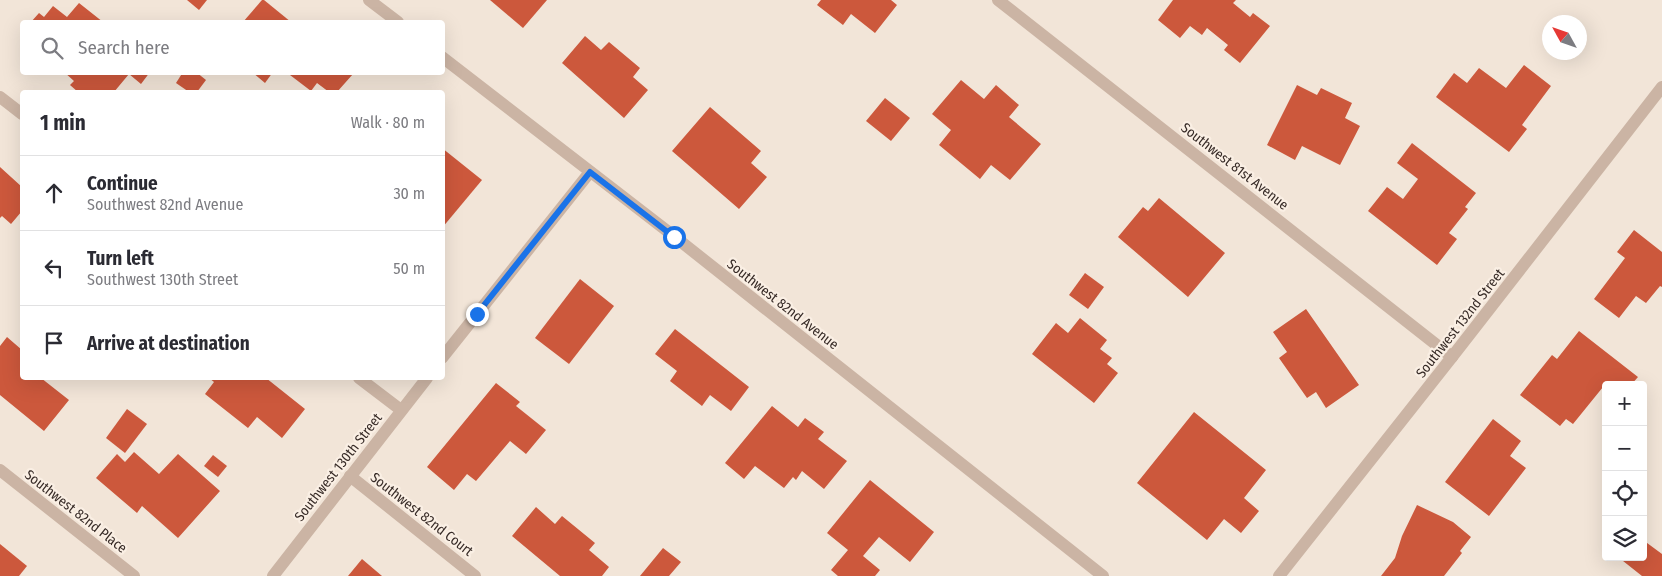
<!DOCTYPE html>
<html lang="en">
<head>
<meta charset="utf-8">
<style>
	:root { --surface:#fff; --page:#f7f7f7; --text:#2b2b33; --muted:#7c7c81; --line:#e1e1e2 }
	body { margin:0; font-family:"Fira Sans Condensed",sans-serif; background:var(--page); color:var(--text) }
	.controls { position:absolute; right:15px; bottom:15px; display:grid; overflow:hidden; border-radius:5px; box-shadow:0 5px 20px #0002 }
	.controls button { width:45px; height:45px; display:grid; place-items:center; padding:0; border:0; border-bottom:1px solid var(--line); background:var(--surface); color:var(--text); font:25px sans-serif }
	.compass { position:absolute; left:1542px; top:15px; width:45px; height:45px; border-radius:50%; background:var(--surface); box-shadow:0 5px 20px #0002; rotate:310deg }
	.stop { position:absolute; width:15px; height:15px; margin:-11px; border:4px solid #1a73e8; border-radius:50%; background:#fff }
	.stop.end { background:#1a73e8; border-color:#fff; box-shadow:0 1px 5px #0008 }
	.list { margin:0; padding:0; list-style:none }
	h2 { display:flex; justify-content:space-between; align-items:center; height:65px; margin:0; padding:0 20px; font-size:21px }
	h2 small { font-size:16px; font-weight:400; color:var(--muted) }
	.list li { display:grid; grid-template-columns:32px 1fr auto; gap:15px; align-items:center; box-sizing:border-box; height:75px; padding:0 20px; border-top:1px solid var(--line) }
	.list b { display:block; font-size:19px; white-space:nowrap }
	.list p { margin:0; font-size:16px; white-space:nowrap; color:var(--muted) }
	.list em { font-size:16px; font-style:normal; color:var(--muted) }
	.icon { flex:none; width:28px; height:28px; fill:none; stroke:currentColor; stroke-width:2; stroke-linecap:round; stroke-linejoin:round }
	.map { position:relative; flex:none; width:1662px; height:576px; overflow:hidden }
	.search { position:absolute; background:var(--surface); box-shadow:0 5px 20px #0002; left:20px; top:20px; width:425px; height:55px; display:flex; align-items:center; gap:12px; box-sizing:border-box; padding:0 18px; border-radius:5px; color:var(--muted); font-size:19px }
	.panel { position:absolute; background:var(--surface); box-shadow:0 5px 20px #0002; left:20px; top:90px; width:425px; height:290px; border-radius:5px }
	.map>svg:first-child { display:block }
	.building { fill:#cc583c }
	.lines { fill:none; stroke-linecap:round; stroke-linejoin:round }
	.minor { stroke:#cbb4a4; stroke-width:12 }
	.route { stroke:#1a73e8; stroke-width:6 }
	.labels { text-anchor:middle; stroke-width:4.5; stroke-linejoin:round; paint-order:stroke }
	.street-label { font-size:14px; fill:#362a26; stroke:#faefe4 }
</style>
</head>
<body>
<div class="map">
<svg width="1662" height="576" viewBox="0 0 1662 576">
	<rect width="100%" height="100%" fill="#f2e5d8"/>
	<g class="building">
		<path d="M187,0H207L199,10Z"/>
		<path d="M262,0H264L291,22H243Z"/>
		<path d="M490,0H547L523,28Z"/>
		<path d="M821,0H891L897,5L875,33L851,14L843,25L817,5Z"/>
		<path d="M1173,0H1236L1233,3L1250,17L1253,13L1270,26L1240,63L1224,50L1228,45L1207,28L1202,35L1190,26L1180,38L1158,20Z"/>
		<path d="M79,3L103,22H31L39,13L44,17L53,6L67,17Z"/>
		<path d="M585,36L601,50L609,42L640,68L633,77L648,90L624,118L562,63Z"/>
		<path d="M1524,65L1551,86L1522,125L1527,129L1509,152L1436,97L1454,73L1467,83L1479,68L1506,88Z"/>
		<path d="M64,72H150L141,84L129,74L114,92H78L70,85L74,81Z"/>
		<path d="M183,72H196L206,80L197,92H189L176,83Z"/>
		<path d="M252,72H273L265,83Z"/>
		<path d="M292,72H352L353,74L337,92H329L317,83L311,91L290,75Z"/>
		<path d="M961,80L984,99L996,85L1019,105L1009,117L1041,144L1010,180L991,165L980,179L939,145L951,130L932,114Z"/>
		<path d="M1297,85L1317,95L1321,88L1352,103L1345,118L1360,126L1340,165L1302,146L1295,160L1267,145Z"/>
		<path d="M885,98L910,118L891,141L866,121Z"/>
		<path d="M710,107L761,151L751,163L767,177L739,209L672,151Z"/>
		<path d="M1412,143L1476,193L1465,207L1468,209L1449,233L1457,239L1437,265L1368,211L1387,187L1403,199L1418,179L1397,163Z"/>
		<path d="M442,148L482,180L442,228Z"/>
		<path d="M0,167L22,187V211L11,224L2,216L0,218Z"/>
		<path d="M1159,198L1225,253L1188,297L1118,237L1143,207L1148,211Z"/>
		<path d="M1634,230L1662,252V287L1660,286L1646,303L1636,296L1619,318L1594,299L1625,258L1617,252Z"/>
		<path d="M1085,273L1104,287L1088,309L1069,295Z"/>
		<path d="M580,279L614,306L569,364L535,338Z"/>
		<path d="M1306,309L1359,385L1326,408L1316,392L1307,398L1279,358L1287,352L1273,332Z"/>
		<path d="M1080,318L1107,340L1100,349L1112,358L1107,364L1118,373L1094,403L1032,354L1056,323L1068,333Z"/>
		<path d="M675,329L749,387L731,411L710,395L702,406L670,381L677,371L655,354Z"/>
		<path d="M1579,331L1638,377L1631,385H1606V389L1603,387L1573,424L1566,419L1560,426L1520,395L1552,355L1557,359Z"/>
		<path d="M7,337L22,350V378H41L69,400L44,431L0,395V346Z"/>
		<path d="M209,378H266L305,409L282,438L257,417L248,428L205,394L214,382Z"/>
		<path d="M496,383L520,402L516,406L546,430L526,454L510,441L476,481L467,474L454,490L427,467Z"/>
		<path d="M772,406L798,427L805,418L824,432L818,439L847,461L824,489L802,471L796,480L793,477L784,488L755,466L744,479L725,463Z"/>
		<path d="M127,409L147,424L125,453L106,438Z"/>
		<path d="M1194,412L1266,470L1244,498L1259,511L1241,533L1224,519L1207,540L1137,483Z"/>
		<path d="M1493,419L1521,441L1510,456L1526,468L1489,516L1445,482Z"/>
		<path d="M134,452L159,474L178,454L220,491L178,538L142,506L137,513L96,478L117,454L125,462Z"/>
		<path d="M213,455L227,466L218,477L204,466Z"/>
		<path d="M870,480L934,532L910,562L879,537L863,556L880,570L875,576H838L831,570L848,550L827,533Z"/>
		<path d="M1417,505L1453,522L1471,537L1460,551L1462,553L1444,576H1381L1395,558L1402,536Z"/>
		<path d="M536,507L555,524L562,516L595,543L589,550L609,567L602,576H560L512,536Z"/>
		<path d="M1643,540L1662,554V576H1642L1618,557H1643Z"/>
		<path d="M0,544L27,566L19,576H0Z"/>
		<path d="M663,548L681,562L669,576H640Z"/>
		<path d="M362,559L382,576H348Z"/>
	</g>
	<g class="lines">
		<g class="minor">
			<path d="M369,0L398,22"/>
			<path d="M998,0L1452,357"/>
			<path d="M442,57L675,237L1103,576"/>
			<path d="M0,97L22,114"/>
			<path d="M442,358L590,172"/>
			<path d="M359,378L401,410"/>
			<path d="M0,470L134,576"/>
			<path d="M350,476L475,576"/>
			<path d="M273,576L427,378"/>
			<path d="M1279,576L1452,357L1662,87"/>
		</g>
	</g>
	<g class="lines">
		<path class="route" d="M477,314L590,172L674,237"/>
	</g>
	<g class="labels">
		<g class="street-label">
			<text transform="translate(1235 166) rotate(38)" y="5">Southwest 81st Avenue</text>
			<text transform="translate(783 304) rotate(38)" y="5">Southwest 82nd Avenue</text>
			<text transform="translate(1460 323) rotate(-52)" y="5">Southwest 132nd Street</text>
			<text transform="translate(338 467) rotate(-52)" y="5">Southwest 130th Street</text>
			<text transform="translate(76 511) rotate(38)" y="5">Southwest 82nd Place</text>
			<text transform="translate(422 514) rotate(38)" y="5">Southwest 82nd Court</text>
		</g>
	</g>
</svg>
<div class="controls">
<button>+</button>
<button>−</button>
<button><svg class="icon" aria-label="locate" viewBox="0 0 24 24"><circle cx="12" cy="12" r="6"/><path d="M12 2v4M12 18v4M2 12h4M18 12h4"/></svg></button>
<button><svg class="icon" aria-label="layers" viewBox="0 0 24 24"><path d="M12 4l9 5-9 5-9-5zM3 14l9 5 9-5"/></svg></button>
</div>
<svg class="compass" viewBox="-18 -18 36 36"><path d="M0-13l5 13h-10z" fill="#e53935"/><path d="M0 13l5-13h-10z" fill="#7c7c81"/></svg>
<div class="stop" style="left:674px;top:237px"></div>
<div class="stop end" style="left:477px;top:314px"></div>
<div class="search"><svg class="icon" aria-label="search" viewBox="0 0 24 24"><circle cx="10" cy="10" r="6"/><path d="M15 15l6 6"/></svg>Search here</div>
<section class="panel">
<h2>1 min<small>Walk · 80 m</small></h2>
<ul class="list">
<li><svg class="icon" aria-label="ahead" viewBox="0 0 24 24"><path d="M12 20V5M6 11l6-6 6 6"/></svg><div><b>Continue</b><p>Southwest 82nd Avenue</p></div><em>30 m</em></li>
<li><svg class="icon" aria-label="left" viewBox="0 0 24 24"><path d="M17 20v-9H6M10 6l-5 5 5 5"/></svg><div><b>Turn left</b><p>Southwest 130th Street</p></div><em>50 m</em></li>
<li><svg class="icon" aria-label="arrive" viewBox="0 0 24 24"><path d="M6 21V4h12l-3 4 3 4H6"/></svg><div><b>Arrive at destination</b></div></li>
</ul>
</section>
</div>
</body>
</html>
